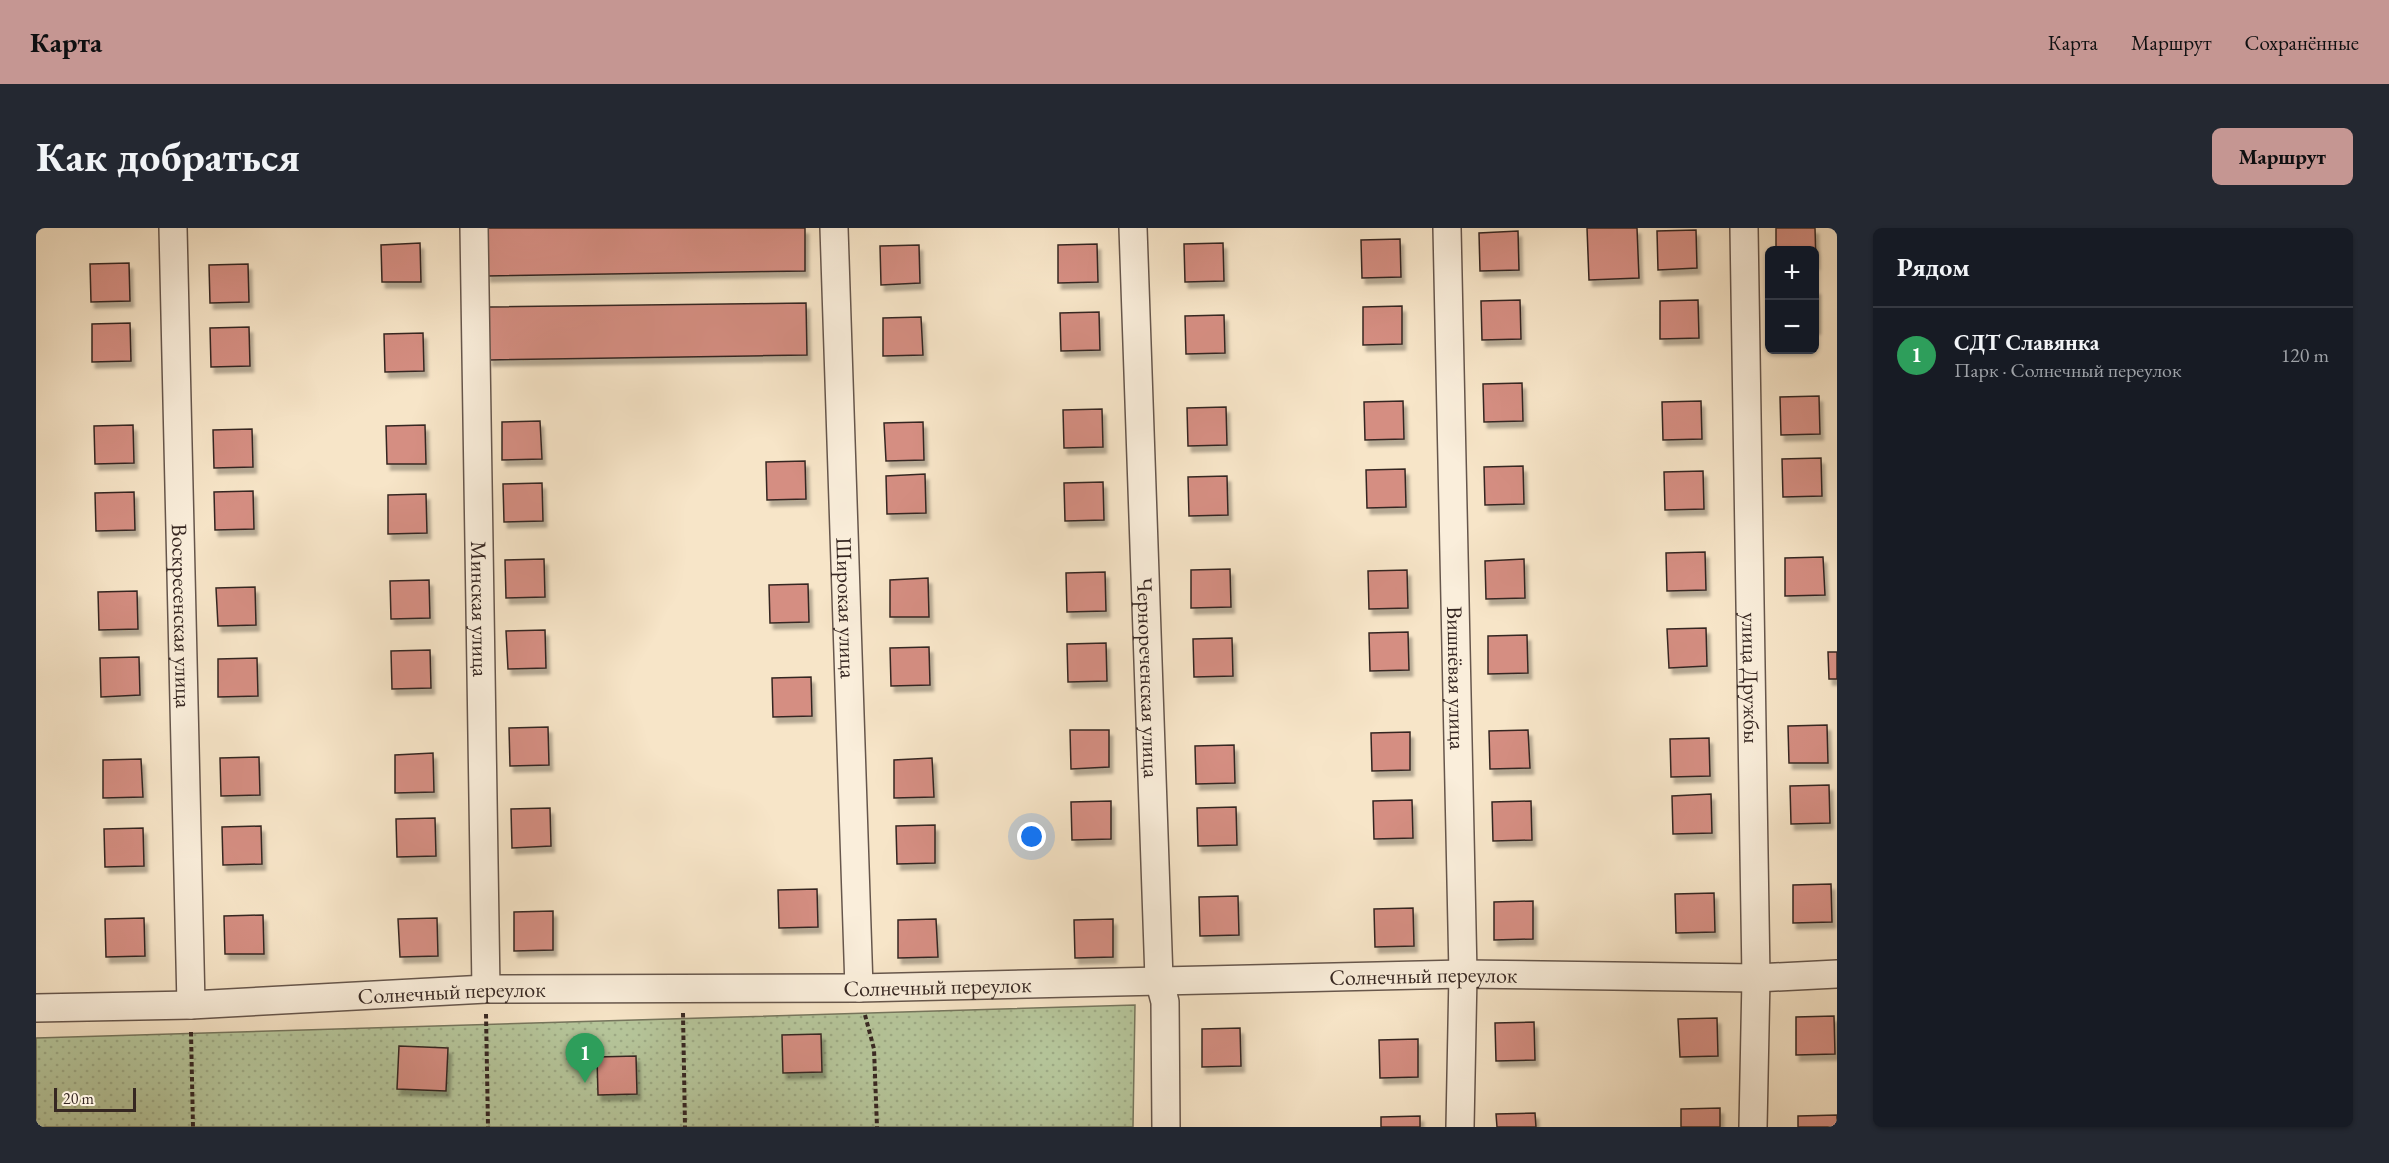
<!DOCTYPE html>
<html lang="ru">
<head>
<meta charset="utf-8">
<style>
	:root { --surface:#171b24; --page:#242831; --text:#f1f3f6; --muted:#9ea1a6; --line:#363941; --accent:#c59692 }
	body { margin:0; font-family:"EB Garamond",serif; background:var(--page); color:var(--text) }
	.controls { position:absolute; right:18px; top:18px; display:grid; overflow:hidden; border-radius:9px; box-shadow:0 2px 4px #0004 }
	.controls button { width:54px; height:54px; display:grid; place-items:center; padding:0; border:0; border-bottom:2px solid var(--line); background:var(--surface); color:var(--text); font:30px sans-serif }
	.scale { position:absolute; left:18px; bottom:15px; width:82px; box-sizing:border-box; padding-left:6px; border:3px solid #362722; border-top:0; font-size:16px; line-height:21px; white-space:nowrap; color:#362722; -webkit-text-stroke:4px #faeedb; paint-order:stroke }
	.you { position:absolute; left:996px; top:609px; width:21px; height:21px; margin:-15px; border:4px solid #fff; border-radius:50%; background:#1a73e8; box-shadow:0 0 0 9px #1a73e833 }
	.badge { display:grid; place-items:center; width:39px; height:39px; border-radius:50%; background:var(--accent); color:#fff; font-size:20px; font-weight:700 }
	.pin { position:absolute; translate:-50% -50px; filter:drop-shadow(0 2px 3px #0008) }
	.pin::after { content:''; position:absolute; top:32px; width:21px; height:18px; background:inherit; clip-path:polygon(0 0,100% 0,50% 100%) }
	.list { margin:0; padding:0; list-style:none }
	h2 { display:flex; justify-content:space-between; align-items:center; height:78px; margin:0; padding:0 24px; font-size:26px }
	h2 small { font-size:20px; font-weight:400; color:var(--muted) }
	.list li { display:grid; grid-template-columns:39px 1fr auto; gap:18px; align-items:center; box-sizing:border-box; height:96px; padding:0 24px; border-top:2px solid var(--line) }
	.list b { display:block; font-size:22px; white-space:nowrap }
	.list p { margin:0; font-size:20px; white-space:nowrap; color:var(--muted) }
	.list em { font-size:20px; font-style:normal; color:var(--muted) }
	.map { position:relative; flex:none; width:1801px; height:899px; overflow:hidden; border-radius:9px }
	header { display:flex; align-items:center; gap:36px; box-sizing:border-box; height:84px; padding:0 30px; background:var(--accent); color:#111 }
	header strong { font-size:28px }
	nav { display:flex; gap:33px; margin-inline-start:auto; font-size:21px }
	.intro { display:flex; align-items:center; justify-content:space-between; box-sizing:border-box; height:144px; padding:0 36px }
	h1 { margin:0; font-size:42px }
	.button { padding:15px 27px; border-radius:9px; background:var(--accent); color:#111; font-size:21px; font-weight:700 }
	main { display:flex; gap:36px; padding:0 36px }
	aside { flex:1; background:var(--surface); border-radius:9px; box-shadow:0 2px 4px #0004 }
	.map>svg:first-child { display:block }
	.garden { fill:url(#garden-dots); stroke:#76765e; stroke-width:1.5 }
	.building { fill:#d58e82; stroke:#362722; stroke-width:1.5; filter:url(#shadow) }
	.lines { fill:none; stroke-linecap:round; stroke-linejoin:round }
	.street-casing { stroke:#66564c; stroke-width:30 }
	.path { stroke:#362722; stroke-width:4; stroke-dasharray:4.5 3; stroke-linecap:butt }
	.street { stroke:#faeedb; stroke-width:27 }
	.labels { text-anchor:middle; stroke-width:5; stroke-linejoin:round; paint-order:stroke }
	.street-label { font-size:22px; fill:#362722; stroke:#faeedb }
</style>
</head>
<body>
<header>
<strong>Карта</strong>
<nav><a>Карта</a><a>Маршрут</a><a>Сохранённые</a></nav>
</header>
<div class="intro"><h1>Как добраться</h1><a class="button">Маршрут</a></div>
<main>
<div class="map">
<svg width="1801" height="899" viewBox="0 0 1801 899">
	<defs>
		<pattern id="garden-dots" width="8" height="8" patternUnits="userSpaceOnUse" patternTransform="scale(1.5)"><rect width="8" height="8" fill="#b6c69b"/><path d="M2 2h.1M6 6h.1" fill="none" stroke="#9daa85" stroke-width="1.8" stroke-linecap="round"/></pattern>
		<filter id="shadow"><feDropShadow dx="3.5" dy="6" stdDeviation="1.5" flood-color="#0004"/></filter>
	</defs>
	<rect width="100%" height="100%" fill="#f7e5c8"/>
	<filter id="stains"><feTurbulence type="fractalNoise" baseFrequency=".00333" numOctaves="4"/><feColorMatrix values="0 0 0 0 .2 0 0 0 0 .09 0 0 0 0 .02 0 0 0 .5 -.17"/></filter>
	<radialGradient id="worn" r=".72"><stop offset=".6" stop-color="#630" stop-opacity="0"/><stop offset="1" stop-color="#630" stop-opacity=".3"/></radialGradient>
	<path class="garden" d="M1099,777L1097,899H0V810Z"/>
	<g class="building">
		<path d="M450,0H769V43L451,48Z"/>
		<path d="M1551,0H1601L1603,50L1553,52Z"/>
		<path d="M1740,0H1779L1780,36L1778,22H1740Z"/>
		<path d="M1660,2L1661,40L1622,42L1621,3Z"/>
		<path d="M1482,3L1483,42L1444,43L1443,5Z"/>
		<path d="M1364,11L1365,49L1326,50L1325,12Z"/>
		<path d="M384,15L385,54H346L345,17Z"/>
		<path d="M1187,15L1188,53L1149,54L1148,16Z"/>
		<path d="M1061,16L1062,54L1022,55V17Z"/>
		<path d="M883,17L884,55L845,57L844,18Z"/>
		<path d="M93,35L94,73L55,74L54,36Z"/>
		<path d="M212,36L213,74L174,75L173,37Z"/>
		<rect x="1778" y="61" width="3" height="39"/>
		<path d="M1484,72L1485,111L1446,112L1445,73Z"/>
		<path d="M1662,72L1663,110L1624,111V73Z"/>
		<path d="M770,75L771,127L453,132L452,79Z"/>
		<path d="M1366,78V116L1327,117V79Z"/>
		<path d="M1063,84L1064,122L1025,123L1024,85Z"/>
		<path d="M1188,87L1189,125L1150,126L1149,88Z"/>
		<path d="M885,89L887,127L847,128V90Z"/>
		<path d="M94,95L95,133L56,134V96Z"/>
		<path d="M213,99L214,138L175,139L174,100Z"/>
		<path d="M387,105L388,143L349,144L348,106Z"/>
		<path d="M1486,155L1487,193L1448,194L1447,156Z"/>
		<path d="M1783,168L1784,206L1745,207L1744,169Z"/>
		<path d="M1367,173L1368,211L1329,212L1328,174Z"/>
		<path d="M1665,173L1666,211L1627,212L1626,174Z"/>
		<path d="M1190,179L1191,217L1152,218L1151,180Z"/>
		<path d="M1066,181L1067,219L1028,220L1027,182Z"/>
		<path d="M504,193L506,231L466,232V194Z"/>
		<path d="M887,194L888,232L850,233L848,195Z"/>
		<path d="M97,197L98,235L59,236L58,198Z"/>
		<path d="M389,197L390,236H351L350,198Z"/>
		<path d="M216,201L217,239L178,240L177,202Z"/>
		<path d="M1785,230L1786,268L1747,269L1746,231Z"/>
		<path d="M769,233L770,271L731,272L730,234Z"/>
		<path d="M1487,238L1488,276L1449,277L1448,239Z"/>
		<path d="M1369,241L1370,279L1331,280L1330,242Z"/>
		<path d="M1667,243L1668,281L1629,282L1628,244Z"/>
		<path d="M889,246L890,285L851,286L850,248Z"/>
		<path d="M1191,248L1192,287L1153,288L1152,249Z"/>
		<path d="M1067,254L1068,292L1029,293L1028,255Z"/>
		<path d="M506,255L507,293L468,294L467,256Z"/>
		<path d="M217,263L218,301L179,302L178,264Z"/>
		<path d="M98,264L99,302L60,303L59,265Z"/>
		<path d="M390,266L391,305L352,306V267Z"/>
		<path d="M1669,324L1670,362L1631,363L1630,325Z"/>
		<path d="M1787,329L1789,367L1749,368V330Z"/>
		<path d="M508,331L509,369L470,370L469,332Z"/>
		<path d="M1488,331L1489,370L1450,371L1449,333Z"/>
		<path d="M1194,341L1195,379L1155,380V342Z"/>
		<path d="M1371,342L1372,380L1333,381L1332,343Z"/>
		<path d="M1069,344L1070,383L1031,384L1030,345Z"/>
		<path d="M892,350L893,389H854V352Z"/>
		<path d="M393,352L394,390L355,391L354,353Z"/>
		<path d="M772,356L773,394L734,395L733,357Z"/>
		<path d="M219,359L220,397L182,398L180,360Z"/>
		<path d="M101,363L102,401L63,402L62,364Z"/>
		<path d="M1670,400L1671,438L1633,440L1631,401Z"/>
		<path d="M509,402L510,440L472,441L470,403Z"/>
		<path d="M1372,404L1373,442L1334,443L1333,405Z"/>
		<path d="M1491,407L1492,445L1452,446V408Z"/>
		<path d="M1196,410L1197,448L1158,449L1157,411Z"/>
		<path d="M1070,415L1071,453L1032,454L1031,416Z"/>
		<path d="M893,419L894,457L855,458L854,420Z"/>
		<path d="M394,422L395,460L356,461L355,423Z"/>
		<path d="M1792,424H1801V451H1793Z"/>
		<path d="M103,429L104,467L65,469L64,430Z"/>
		<path d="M221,430L222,468L182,469V431Z"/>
		<path d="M775,449L776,488L737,489L736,450Z"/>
		<path d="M1791,497L1792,535H1753L1752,498Z"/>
		<path d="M512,499L513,537L474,538L473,500Z"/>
		<path d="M1034,502H1073V539L1035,541Z"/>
		<path d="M1492,502L1494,540L1454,541L1453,503Z"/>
		<path d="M1374,504V542L1336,543L1335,505Z"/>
		<path d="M1673,510L1674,548L1635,549L1634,511Z"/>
		<path d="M1198,517L1199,555L1160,556L1159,518Z"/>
		<path d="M397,525L398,564L359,565V527Z"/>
		<path d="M223,529L224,567L185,568L184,530Z"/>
		<path d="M896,530L898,569L858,570V532Z"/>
		<path d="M105,531L107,569L67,570V532Z"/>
		<path d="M1793,557L1794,595L1755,596L1754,558Z"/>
		<path d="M1675,566L1676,605L1637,606L1636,568Z"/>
		<path d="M1376,572L1377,610L1338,611L1337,573Z"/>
		<path d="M1075,573V611L1036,612L1035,574Z"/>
		<path d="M1495,573L1496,612L1457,613L1456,574Z"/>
		<path d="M1200,579L1201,617L1162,618L1161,580Z"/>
		<path d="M514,580L515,618L476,620L475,581Z"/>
		<path d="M399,590L400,628L361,629L360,591Z"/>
		<path d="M899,597V635L861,636L860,598Z"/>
		<path d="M225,598L226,636L187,637L186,599Z"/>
		<path d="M107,600L108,638L69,639L68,601Z"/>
		<path d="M1795,656L1796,694L1757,695V657Z"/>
		<path d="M781,661L782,699L743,700L742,662Z"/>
		<path d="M1678,665L1679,704L1640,705L1639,666Z"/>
		<path d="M1202,668L1203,707L1164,708L1163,669Z"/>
		<path d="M1497,673V711L1458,712V674Z"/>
		<path d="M1377,680L1378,718L1339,719L1338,681Z"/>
		<path d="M517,683V722L478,723V684Z"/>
		<path d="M227,687L228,726H189L188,688Z"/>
		<path d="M108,690L109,728L70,729L69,691Z"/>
		<path d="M401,690L402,728L364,729L362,691Z"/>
		<path d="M900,691L902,729L862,730V692Z"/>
		<path d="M1077,691V729L1039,730L1038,692Z"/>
		<path d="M1798,788L1799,826L1760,827V789Z"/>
		<path d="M1681,790L1682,828L1644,829L1642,791Z"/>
		<path d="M1498,794L1499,832L1460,833L1459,795Z"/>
		<path d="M1204,800L1205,838L1166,839V801Z"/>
		<path d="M785,806L786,844L747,845L746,807Z"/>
		<path d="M1382,811V849L1344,850L1343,812Z"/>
		<path d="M363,818L412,820L410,863L361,861Z"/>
		<path d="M600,828L601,866L562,867L561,829Z"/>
		<path d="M1684,880V899H1645V881Z"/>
		<path d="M1499,885L1500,899H1461L1460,886Z"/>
		<path d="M1801,887V899H1762V888Z"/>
		<path d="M1384,888V899H1345V889Z"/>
	</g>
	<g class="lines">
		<defs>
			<g id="street">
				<path id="s1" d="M137,0L155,777"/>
				<path id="s2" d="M438,0L450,761"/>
				<path id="s3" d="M798,0L823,760"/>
				<path id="s4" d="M1097,0L1123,751L1129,774L1130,899"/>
				<path id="s5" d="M1411,0L1427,746L1424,899"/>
				<path id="s6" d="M1708,0L1720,750L1717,899"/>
				<path id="s7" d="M0,780L155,777L450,761L823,760L1427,746L1720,750L1801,746"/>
			</g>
		</defs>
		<use href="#street" class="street-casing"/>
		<g class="path">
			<path d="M647,785L649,899"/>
			<path d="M450,786L452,899"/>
			<path d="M829,787L838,821L841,899"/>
			<path d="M155,804L157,899"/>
		</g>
		<use href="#street" class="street"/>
	</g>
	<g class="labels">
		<g class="street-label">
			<text dy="8" stroke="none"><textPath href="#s3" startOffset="380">Широкая улица</textPath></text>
			<text dy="8" stroke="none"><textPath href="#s2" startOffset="381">Минская улица</textPath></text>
			<text dy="8" stroke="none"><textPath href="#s1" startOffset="388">Воскресенская улица</textPath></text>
			<text dy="8" stroke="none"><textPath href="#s5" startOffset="450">Вишнёвая улица</textPath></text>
			<text dy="8" stroke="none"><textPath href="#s4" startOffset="450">Чернореченская улица</textPath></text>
			<text dy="8" stroke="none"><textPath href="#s6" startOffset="450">улица Дружбы</textPath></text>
			<text dy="8" stroke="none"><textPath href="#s7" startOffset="1388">Солнечный переулок</textPath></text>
			<text dy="8" stroke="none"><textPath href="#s7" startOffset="902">Солнечный переулок</textPath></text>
			<text dy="8" stroke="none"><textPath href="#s7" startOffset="416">Солнечный переулок</textPath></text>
		</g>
	</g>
	<rect width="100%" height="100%" filter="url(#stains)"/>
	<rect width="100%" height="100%" fill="url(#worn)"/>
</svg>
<div class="controls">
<button>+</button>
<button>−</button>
</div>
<div class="scale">20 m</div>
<div class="you"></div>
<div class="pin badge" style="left:549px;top:855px;background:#2e9e5b">1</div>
</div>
<aside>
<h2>Рядом<small></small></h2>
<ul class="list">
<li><span class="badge" style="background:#2e9e5b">1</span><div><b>СДТ Славянка</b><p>Парк · Солнечный переулок</p></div><em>120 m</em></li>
</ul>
</aside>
</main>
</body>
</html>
